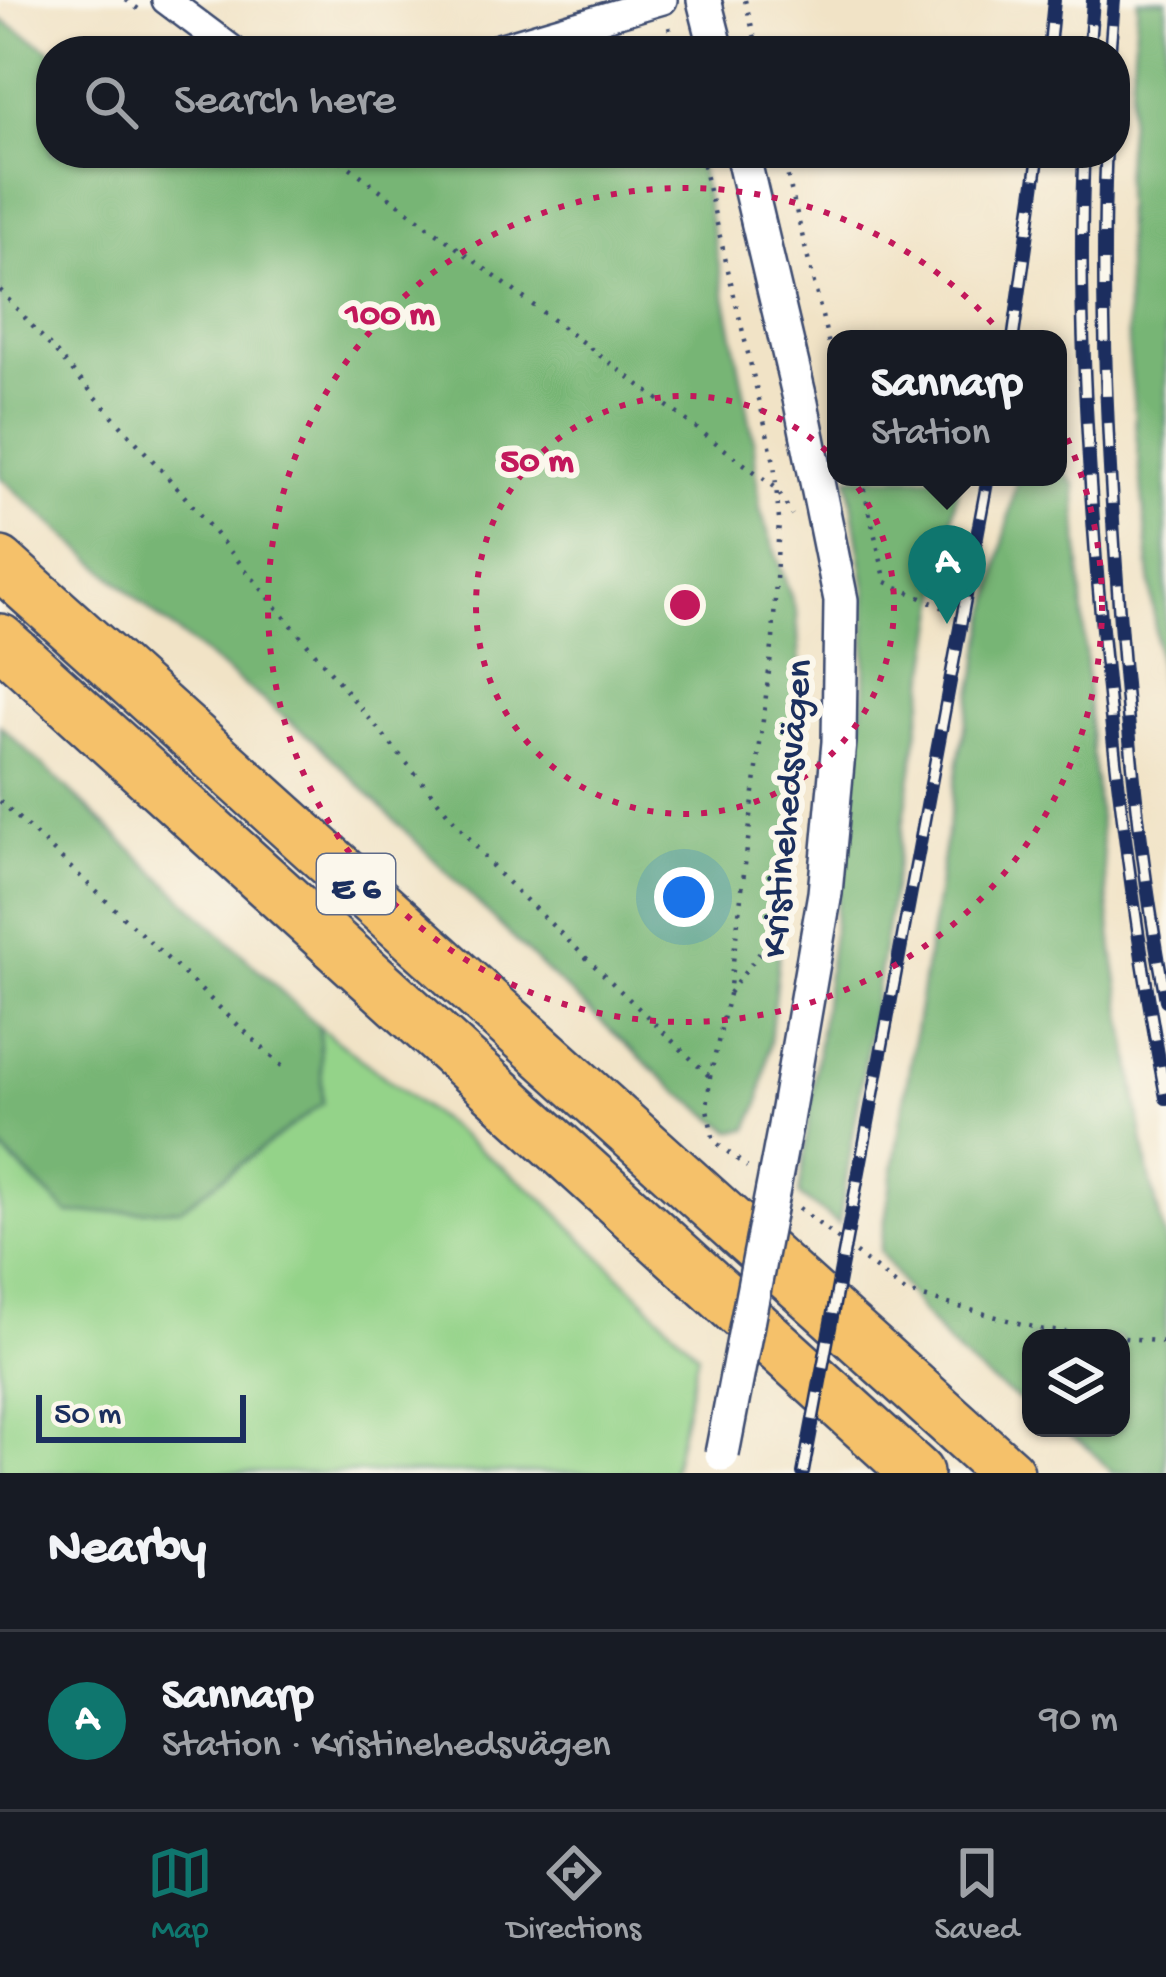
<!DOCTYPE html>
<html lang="en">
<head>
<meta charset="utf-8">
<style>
	:root { --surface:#171b24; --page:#20242c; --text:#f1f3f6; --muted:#9ea1a6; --line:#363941; --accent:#0f766e }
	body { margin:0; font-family:"Gochi Hand",sans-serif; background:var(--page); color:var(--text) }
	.controls { position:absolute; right:36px; bottom:36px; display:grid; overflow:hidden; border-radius:24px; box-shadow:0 3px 9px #0004 }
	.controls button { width:108px; height:108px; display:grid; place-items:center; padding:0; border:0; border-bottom:3px solid var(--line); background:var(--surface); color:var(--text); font:60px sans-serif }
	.scale { position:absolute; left:36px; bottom:30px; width:210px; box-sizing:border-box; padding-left:12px; border:6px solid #1b2f5e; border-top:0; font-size:33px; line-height:42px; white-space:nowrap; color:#1b2f5e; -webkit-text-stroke:9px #fbf7ec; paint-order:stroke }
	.you { position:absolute; left:684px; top:897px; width:42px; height:42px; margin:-30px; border:9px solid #fff; border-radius:50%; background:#1a73e8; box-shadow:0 0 0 18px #1a73e833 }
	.badge { display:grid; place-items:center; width:78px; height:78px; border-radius:50%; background:var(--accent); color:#fff; font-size:39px; font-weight:700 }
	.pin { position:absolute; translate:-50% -99px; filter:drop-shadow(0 3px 6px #0008) }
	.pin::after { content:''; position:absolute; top:63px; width:42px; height:36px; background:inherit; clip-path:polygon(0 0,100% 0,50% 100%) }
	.popup { position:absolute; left:827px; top:330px; width:240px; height:156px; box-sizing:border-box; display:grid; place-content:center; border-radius:24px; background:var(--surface); filter:drop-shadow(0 3px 9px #0005); font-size:39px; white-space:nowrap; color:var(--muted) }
	.popup b { font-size:45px; color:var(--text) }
	.popup::after { content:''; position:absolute; left:50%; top:100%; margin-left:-24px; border:24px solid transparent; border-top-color:var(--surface) }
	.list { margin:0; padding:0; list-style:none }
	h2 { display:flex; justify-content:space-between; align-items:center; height:156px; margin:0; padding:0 48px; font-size:51px }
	h2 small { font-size:39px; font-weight:400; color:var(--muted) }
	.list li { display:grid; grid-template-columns:78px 1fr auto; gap:36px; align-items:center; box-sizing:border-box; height:180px; padding:0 48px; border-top:3px solid var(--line) }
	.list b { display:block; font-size:45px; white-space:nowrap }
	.list p { margin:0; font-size:39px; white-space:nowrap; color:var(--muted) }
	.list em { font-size:39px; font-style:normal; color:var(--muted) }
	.icon { flex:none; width:66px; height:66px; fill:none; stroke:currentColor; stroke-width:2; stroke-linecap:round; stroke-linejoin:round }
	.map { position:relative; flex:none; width:1166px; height:1473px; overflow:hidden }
	.search { position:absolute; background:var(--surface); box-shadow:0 3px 9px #0004; left:36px; right:36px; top:36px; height:132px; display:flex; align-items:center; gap:30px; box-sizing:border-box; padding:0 42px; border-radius:48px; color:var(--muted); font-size:45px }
	.sheet { height:336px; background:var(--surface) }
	nav { display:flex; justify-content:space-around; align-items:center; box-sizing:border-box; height:168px; border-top:3px solid var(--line); background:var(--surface); font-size:33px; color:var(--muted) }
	nav a { display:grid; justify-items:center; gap:6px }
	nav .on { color:var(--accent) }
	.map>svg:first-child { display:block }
	.green { fill:#94d389; stroke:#588174; stroke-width:3 }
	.forest { fill:#77b575; stroke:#49726a; stroke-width:3 }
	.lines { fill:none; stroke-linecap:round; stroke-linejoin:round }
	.service-casing { stroke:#3b4a6e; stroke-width:18 }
	.minor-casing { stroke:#3b4a6e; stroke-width:32 }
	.tertiary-casing { stroke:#3b4a6e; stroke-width:38 }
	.motorway-casing { stroke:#3b4a6e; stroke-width:56 }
	.path { stroke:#3b4a6e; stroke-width:4.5; stroke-dasharray:3 9; stroke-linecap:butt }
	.service { stroke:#fff; stroke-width:14 }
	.minor { stroke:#fff; stroke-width:27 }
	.tertiary { stroke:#fff; stroke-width:33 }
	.motorway { stroke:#f5c16b; stroke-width:51 }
	.rail-casing { stroke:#1b2f5e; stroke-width:14 }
	.rail { stroke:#fbf7ec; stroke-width:9; stroke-dasharray:27; stroke-linecap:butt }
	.tertiary-bridge-casing { stroke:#3b4a6e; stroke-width:38; stroke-linecap:butt }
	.tertiary-bridge { stroke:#fff; stroke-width:33 }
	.ring { fill:none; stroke:#c2185b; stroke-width:6; stroke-dasharray:6 12 }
	.labels { text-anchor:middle; stroke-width:12; stroke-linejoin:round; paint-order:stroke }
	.shield { fill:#fbf7ec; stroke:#5e6b89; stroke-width:3 }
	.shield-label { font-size:36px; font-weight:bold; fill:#1b2f5e }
	.street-label { font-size:39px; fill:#1b2f5e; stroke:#fbf7ec }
	.centre { fill:#c2185b; stroke:#fbf7ec; stroke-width:6 }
	.ring-label { font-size:36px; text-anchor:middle; font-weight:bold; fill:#c2185b; stroke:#fbf7ec; stroke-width:12; stroke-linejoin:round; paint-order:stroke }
</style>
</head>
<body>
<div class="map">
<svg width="1166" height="1473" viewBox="0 0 1166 1473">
	<rect width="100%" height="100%" fill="#fbf7ec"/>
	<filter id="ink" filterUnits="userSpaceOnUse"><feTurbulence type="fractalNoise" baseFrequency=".00833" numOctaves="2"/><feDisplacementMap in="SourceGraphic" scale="24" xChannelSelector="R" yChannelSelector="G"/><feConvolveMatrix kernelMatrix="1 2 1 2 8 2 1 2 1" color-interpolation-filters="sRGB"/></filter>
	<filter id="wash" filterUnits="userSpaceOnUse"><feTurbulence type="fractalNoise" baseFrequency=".004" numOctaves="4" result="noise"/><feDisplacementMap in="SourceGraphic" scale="48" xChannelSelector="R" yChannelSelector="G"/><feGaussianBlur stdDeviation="2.7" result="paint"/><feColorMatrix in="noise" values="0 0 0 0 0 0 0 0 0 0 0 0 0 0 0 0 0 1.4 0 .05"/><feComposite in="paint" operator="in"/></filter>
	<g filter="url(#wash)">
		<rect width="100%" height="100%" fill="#f1e3c6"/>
		<path class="green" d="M319,1027L540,1196L698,1354L672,1473H0V1149L69,1214L322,1103Z"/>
		<g class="forest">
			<path d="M1138,0H1166V707L1162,704L1128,344L1124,182Z"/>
			<path d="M0,19L52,51L51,153H697L753,437L760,509L797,614L803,713L770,1042L759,1104L748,1129L732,1131L677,1091L545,970L317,743L153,613L0,477Z"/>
			<path d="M1058,464L1075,485L1090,730L1113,951L1148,1169L1166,1244V1473H1112L1092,1451L1061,1428H1121V1338H1031V1407C953,1362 929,1324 880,1251L959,756L1017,477H1058Z"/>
			<path d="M848,477H959L839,1224L799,1195L865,688L866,590Z"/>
			<path d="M0,725L319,1027L323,1103L180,1209L69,1214L0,1147Z"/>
		</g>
	</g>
	<g filter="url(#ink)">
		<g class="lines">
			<defs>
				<path id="service" d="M980,51H981"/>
				<g id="minor">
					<path d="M166,0L234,51"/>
					<path d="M488,51L663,0"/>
				</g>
				<g id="tertiary">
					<path d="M704,0L717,51"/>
					<path d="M742,153L801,403L841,600L839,742L825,893L785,1126"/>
				</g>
				<g id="motorway">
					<path d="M0,563L1008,1473"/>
					<path d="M0,640L917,1473"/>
				</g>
			</defs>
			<use href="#service" class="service-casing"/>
			<use href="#minor" class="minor-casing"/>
			<use href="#tertiary" class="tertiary-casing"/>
			<use href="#motorway" class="motorway-casing"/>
			<g class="path">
				<path d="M126,0L141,11"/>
				<path d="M745,0L758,51"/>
				<path d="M669,27L675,51"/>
				<path d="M331,153L776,488L792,515"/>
				<path d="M700,153L774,462L779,520L773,639L729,994L710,1077L707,1109L714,1141L747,1167"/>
				<path d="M782,153L836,373"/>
				<path d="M0,290L180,491L498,873L710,1077"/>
				<path d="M861,477L886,582L944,608"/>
				<path d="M0,801L287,1071"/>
				<path d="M729,993L791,912"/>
				<path d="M799,1208L905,1292L1044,1330L1166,1342"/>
			</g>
			<use href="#service" class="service"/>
			<use href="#minor" class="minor"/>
			<use href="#tertiary" class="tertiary"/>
			<use href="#motorway" class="motorway"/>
			<defs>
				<g id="rail">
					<path d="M1049,51L1054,0"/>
					<path d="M1089,51L1093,0"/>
					<path d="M1110,51L1114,0"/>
					<path d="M1084,153C1078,293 1086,433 1097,573C1112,750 1133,923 1166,1098"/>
					<path d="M1106,153C1100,305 1108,458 1119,610C1129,740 1141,872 1166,1000"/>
					<path d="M1013,339L1039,153"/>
					<path d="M803,1473L988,477"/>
				</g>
			</defs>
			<use href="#rail" class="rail-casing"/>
			<use href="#rail" class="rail"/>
			<defs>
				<path id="tertiary-bridge" d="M722,1454L785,1126"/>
			</defs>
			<use href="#tertiary-bridge" class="tertiary-bridge-casing"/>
			<use href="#tertiary-bridge" class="tertiary-bridge"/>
		</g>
	</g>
	<g class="ring">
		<circle cx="685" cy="605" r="209"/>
		<circle cx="685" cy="605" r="417"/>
	</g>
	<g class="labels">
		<rect class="shield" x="317" y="854" width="78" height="60" rx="9"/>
		<g class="shield-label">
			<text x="356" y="897">E 6</text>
		</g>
		<g class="street-label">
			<text transform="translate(783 808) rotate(-85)" y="14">Kristinehedsvägen</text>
		</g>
	</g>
	<circle cx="685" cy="605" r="18" class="centre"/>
	<g class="ring-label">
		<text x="390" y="323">100 m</text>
		<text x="537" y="470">50 m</text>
	</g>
</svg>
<div class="controls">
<button><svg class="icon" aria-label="layers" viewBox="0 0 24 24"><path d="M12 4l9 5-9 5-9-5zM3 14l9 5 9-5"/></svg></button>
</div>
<div class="scale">50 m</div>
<div class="you"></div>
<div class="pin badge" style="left:947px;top:624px">A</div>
<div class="popup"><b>Sannarp</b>Station</div>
<div class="search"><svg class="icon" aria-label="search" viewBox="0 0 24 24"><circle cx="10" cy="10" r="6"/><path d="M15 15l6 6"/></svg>Search here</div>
</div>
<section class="sheet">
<h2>Nearby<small></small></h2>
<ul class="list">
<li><span class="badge">A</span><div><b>Sannarp</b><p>Station · Kristinehedsvägen</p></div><em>90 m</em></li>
</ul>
</section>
<nav>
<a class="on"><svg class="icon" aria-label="map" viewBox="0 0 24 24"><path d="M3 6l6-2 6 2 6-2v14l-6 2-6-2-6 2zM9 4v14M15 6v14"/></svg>Map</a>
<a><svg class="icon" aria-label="directions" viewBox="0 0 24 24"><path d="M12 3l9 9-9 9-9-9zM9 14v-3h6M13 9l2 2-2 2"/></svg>Directions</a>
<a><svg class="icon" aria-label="saved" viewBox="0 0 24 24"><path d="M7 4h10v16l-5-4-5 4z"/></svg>Saved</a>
</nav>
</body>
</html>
